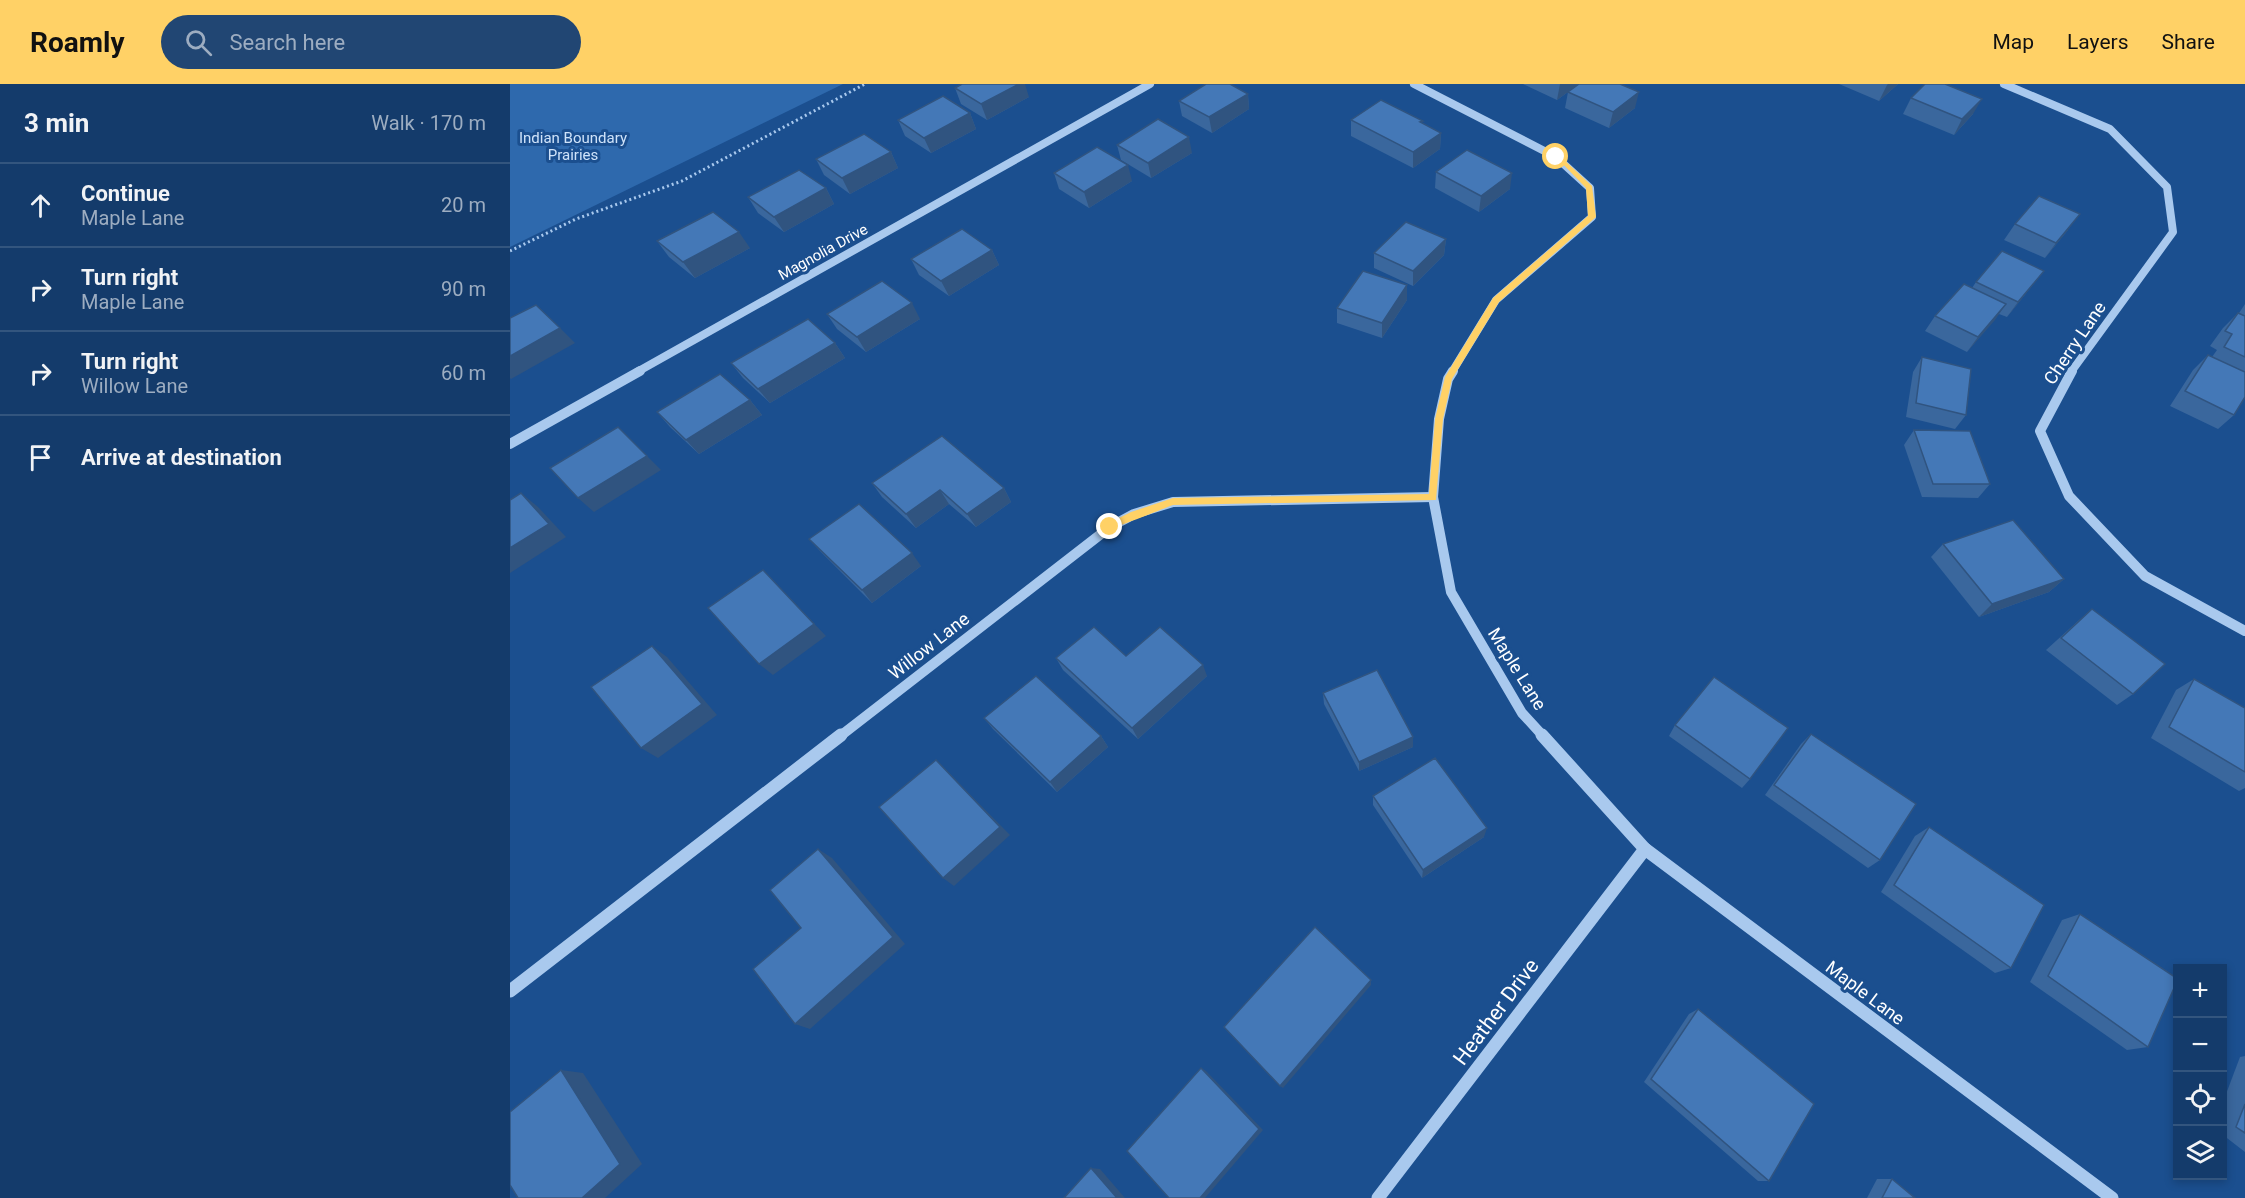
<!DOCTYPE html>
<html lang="en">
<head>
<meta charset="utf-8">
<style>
	:root { --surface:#143b6b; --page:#214673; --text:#f1f3f6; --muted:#9dadc1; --line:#33557e; --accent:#ffd166 }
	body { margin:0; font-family:Roboto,sans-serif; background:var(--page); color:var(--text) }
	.controls { position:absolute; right:18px; bottom:18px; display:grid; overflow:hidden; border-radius:0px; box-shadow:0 3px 9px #0003 }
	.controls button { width:54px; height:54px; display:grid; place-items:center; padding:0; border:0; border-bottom:2px solid var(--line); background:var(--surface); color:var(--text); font:30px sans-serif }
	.stop { position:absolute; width:18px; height:18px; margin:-14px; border:4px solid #ffd166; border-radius:50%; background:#fff }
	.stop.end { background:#ffd166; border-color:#fff; box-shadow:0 2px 6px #0008 }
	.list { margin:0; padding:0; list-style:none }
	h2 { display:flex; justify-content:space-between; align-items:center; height:78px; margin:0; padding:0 24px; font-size:26px }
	h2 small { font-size:20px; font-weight:400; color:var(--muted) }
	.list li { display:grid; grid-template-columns:39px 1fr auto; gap:18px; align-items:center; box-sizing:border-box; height:84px; padding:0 24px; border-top:2px solid var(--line) }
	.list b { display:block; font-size:22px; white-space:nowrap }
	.list p { margin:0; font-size:20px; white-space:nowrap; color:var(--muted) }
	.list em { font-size:20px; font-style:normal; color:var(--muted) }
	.icon { flex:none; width:33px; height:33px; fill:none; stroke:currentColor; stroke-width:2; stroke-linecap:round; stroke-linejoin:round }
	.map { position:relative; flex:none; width:1735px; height:1114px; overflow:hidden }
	header { display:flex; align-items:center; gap:36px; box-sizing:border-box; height:84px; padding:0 30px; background:var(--accent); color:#111 }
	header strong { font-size:28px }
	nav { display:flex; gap:33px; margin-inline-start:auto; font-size:21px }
	.search { width:420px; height:54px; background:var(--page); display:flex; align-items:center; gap:15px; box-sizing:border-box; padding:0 21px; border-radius:33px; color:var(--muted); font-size:22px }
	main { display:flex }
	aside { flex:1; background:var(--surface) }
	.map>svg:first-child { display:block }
	.green { fill:#2e69ad }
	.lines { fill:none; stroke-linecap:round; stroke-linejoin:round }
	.path { stroke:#a9c9ee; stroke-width:3; stroke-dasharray:2 3; stroke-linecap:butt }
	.minor-far2 { stroke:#a9c9ee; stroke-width:8 }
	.minor-far1 { stroke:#a9c9ee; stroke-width:10 }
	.minor { stroke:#a9c9ee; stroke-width:13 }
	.wall { fill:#3a679d }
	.shaded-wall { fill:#305480 }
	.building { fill:#4478b7; stroke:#305480; stroke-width:1.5 }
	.route { fill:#ffd166 }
	.labels { text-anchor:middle; stroke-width:6; stroke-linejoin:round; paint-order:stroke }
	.far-park-label { font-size:15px; fill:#cfe3fa; stroke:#1b4f8f }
	.far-street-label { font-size:15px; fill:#fff; stroke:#1b4f8f }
	.street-label { font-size:18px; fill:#fff; stroke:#1b4f8f }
	.near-street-label { font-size:21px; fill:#fff; stroke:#1b4f8f }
</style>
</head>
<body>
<header>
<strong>Roamly</strong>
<div class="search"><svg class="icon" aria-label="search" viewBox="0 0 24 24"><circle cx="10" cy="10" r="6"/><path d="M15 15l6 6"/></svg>Search here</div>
<nav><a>Map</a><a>Layers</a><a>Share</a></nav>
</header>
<main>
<aside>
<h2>3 min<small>Walk · 170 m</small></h2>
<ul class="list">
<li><svg class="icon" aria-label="ahead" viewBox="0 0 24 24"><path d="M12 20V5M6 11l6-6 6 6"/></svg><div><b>Continue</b><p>Maple Lane</p></div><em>20 m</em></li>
<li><svg class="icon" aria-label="right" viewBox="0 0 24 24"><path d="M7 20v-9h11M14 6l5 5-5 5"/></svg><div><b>Turn right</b><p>Maple Lane</p></div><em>90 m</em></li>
<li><svg class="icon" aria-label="right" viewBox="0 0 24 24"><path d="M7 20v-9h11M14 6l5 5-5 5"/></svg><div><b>Turn right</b><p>Willow Lane</p></div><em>60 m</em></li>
<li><svg class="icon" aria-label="arrive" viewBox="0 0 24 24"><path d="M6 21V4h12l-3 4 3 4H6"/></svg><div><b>Arrive at destination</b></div></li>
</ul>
</aside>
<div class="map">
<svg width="1735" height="1114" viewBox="0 0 1735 1114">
	<rect width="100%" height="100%" fill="#1b4f8f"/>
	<path class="green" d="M0,0H333L0,163Z"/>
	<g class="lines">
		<path class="path" d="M0,167L66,135L172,97L355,0"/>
		<g class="minor-far2">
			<path d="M904,0L1046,73L1080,104L1082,133L986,216L942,288"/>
			<path d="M1494,0L1600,45L1657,103L1663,148L1561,288"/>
			<path d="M127,288L640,0"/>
		</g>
		<g class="minor-far1">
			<path d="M943,287L938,295L929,335L923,413L941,508L1012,629L1034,653"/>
			<path d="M1562,287L1530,347L1559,412L1635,492L1735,547"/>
			<path d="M0,360L130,287"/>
			<path d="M329,653L600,443L624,430L663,418L923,413"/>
		</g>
		<g class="minor">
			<path d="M1032,651L1135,765L1602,1114"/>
			<path d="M0,907L331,651"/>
			<path d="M868,1114L1135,765"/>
		</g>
	</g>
	<g class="wall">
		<path d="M1013,0H1110L1125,24L1099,44L1055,24L1058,8L1047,16Z"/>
		<path d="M1329,0H1388L1369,17Z"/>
		<path d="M445,4L519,13L477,36L451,20Z"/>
		<path d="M738,10L739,25L702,49L672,32L669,17Z"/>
		<path d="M1401,14L1463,30L1444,51L1393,30Z"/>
		<path d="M460,29L466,45L421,69L395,52L388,36Z"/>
		<path d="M841,36L912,39L931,49L930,65L903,84L841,52Z"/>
		<path d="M607,61L682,69L641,94L611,76Z"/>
		<path d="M381,68L388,84L340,110L314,91L306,75Z"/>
		<path d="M926,88L1000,105L969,128L925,104Z"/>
		<path d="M544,89L622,97L579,124L549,105Z"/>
		<path d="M316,104L324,120L274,148L248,129L238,113Z"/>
		<path d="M1505,140L1558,146L1535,174L1494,156Z"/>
		<path d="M936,155L934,171L903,202L864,184V169Z"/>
		<path d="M147,157L240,164L185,194L159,173Z"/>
		<path d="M482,166L489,181L439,212L409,191L401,175Z"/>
		<path d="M1466,198L1522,202L1497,233L1489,230L1457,268L1415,247L1425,232L1462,204Z"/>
		<path d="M897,201V216L872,254L827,239V224Z"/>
		<path d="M1735,220V313L1724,331L1708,345L1660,322L1683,286L1698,271L1702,273L1707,266L1700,262L1713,244L1728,229H1729Z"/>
		<path d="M317,230L410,235L356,268L327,245Z"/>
		<path d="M325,259L335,274L260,319L233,294L221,279Z"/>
		<path d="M1412,273L1456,331L1445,345L1396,333L1403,288Z"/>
		<path d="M240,316L252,331L189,370L160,343L147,328Z"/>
		<path d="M1404,346L1480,400L1468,414L1412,413L1394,361Z"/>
		<path d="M362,399L494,404L501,418L466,443L439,420L406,444L372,413Z"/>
		<path d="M299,455L411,482L362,519L311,468Z"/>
		<path d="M1433,460L1554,495L1539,508L1469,533L1421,473Z"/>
		<path d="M1582,525L1623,610L1607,621L1536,566L1567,538Z"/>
		<path d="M616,572L697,592L628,655L553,586L546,574Z"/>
		<path d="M1684,595L1735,624V704L1729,707L1641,654L1666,606Z"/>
		<path d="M813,609L903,653V663L849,687L814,620Z"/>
		<path d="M474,634L591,652L598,663L547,708L483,645Z"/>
		<path d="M1165,641L1240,695L1232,704L1159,652Z"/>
		<path d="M1301,650L1370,776L1358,784L1255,711L1291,660Z"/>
		<path d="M863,712L974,753L912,794L863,721Z"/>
		<path d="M1419,743L1501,884L1485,889L1371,808L1405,752Z"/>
		<path d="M1570,830L1638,963L1617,966L1520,898L1552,836Z"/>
		<path d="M1188,925L1259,1097H1248L1134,998L1179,930Z"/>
		<path d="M1735,972V1068L1713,1051V1018L1730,973Z"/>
		<path d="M1367,1095H1382L1405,1114H1357Z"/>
	</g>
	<g class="shaded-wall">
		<path d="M509,0H515L519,13L477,36L471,20Z"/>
		<path d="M1050,0H1069L1047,16Z"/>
		<path d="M1378,0H1388L1369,17L1377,1Z"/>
		<path d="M1129,8L1125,24L1099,44L1103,28Z"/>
		<path d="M738,10L739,25L702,49L699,33Z"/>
		<path d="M1472,15L1463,30L1444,51L1452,35Z"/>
		<path d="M460,29L466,45L421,69L414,54Z"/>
		<path d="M931,49L930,65L903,84V68Z"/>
		<path d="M679,53L682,69L641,94L638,79Z"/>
		<path d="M381,68L388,84L340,110L332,94Z"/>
		<path d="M618,81L622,97L579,124L574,108Z"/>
		<path d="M1002,89L1000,105L969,128L971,112Z"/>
		<path d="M316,104L324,120L274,148L264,133Z"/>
		<path d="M1570,130L1558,146L1535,174L1546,159Z"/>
		<path d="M229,148L240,164L185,194L173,178Z"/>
		<path d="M936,155L934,171L903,202V187Z"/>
		<path d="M482,166L489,181L439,212L431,197Z"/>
		<path d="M1534,187L1522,202L1497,233L1508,218Z"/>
		<path d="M897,201V216L872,254V239Z"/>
		<path d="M402,219L410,235L356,268L347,253Z"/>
		<path d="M1496,220L1485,236L1457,268L1468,253Z"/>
		<path d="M50,244L65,259L1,295L0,294V272Z"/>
		<path d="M325,259L335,274L260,319L248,305Z"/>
		<path d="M240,316L252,331L189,370L176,356Z"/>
		<path d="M137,372L151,386L84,428L68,414Z"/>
		<path d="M494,404L501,418L466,443L457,430Z"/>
		<path d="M430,406L439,420L406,444L396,430Z"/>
		<path d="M11,409L28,423L56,453L0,489V464Z"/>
		<path d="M402,469L411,482L362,519L352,506Z"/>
		<path d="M253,486L316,552L263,591L249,580Z"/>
		<path d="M1554,495L1539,508L1469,533L1482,520Z"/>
		<path d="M142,562L157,573L207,631L148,674L131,664Z"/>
		<path d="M693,581L697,592L628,655L622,644Z"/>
		<path d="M591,652L598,663L547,708L540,698Z"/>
		<path d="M903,653V663L849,687V678Z"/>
		<path d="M426,676L500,751L444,802L433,794Z"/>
		<path d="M977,744L974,753L912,794L913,786Z"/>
		<path d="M308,765L322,774L395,860L300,945L285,940Z"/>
		<path d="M861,896V901L773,1004L770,1002Z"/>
		<path d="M691,984L696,987L753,1046L695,1114H690Z"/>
		<path d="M51,986L73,989L132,1080L95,1114H72Z"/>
		<path d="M581,1084L590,1085L615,1114H607Z"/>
	</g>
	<g class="building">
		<path d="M452,0H509L471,20L445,4Z"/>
		<path d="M696,0H720L738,10L699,33L669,17Z"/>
		<path d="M1069,0H1110L1129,8L1103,28L1058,8Z"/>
		<path d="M1415,0H1435L1472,15L1452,35L1401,14Z"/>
		<path d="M433,12L460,29L414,54L388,36Z"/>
		<path d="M871,16L913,37L910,38L931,49L903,68L841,36Z"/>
		<path d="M648,35L679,53L638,79L607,61Z"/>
		<path d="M354,50L381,68L332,94L306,75Z"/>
		<path d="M587,63L618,81L574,108L544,89Z"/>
		<path d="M957,66L1002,89L971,112L926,88Z"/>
		<path d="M289,86L316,104L264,133L238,113Z"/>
		<path d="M1529,112L1570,130L1546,159L1505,140Z"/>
		<path d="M203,128L229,148L173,178L147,157Z"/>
		<path d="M896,138L936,155L903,187L864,169Z"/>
		<path d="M452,145L482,166L431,197L401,175Z"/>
		<path d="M1492,167L1534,187L1508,218L1466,198Z"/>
		<path d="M853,187L897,201L872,239L827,224Z"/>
		<path d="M372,197L402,219L347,253L317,230Z"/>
		<path d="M1454,200L1496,220L1468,253L1425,232Z"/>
		<path d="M26,221L50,244L0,272V234Z"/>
		<path d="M1728,229L1735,232V273L1714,263L1722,250L1715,247Z"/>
		<path d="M298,235L325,259L248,305L221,279Z"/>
		<path d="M1698,271L1735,288V313L1724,331L1675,307Z"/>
		<path d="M1412,273L1461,285L1456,331L1406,319Z"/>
		<path d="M210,290L240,316L176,356L147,328Z"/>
		<path d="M108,343L137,372L68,414L40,384Z"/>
		<path d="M1404,346L1460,347L1480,400H1423Z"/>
		<path d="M432,352L494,404L457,430L430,406L396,430L362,399Z"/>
		<path d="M11,409L39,440L0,464V416Z"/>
		<path d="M349,420L402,469L352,506L299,455Z"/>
		<path d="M1503,436L1554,495L1482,520L1433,460Z"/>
		<path d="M253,486L304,540L249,580L198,524Z"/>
		<path d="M1582,525L1655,580L1623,610L1551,554Z"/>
		<path d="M584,543L616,572L650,543L693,581L622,644L546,574Z"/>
		<path d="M142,562L192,620L131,664L81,603Z"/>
		<path d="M867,586L903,653L849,678L813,609Z"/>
		<path d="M526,592L591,652L540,698L474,634Z"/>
		<path d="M1204,593L1278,644L1240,695L1165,641Z"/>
		<path d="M1684,595L1735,624V688L1659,643Z"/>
		<path d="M1301,650L1406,720L1370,776L1264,701Z"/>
		<path d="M925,674L977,744L913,786L863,712Z"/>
		<path d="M426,676L490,743L433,794L369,723Z"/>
		<path d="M1419,743L1534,821L1501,884L1384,801Z"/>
		<path d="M308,765L383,853L285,940L243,885L291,844L260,806Z"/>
		<path d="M1570,830L1668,895L1638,963L1538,892Z"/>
		<path d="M805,843L861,896L770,1002L714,943Z"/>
		<path d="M1188,925L1304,1020L1259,1097L1141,995Z"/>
		<path d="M691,984L749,1045L690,1114H659L617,1067Z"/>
		<path d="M51,986L110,1080L72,1114H8L0,1101V1028Z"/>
		<path d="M1735,1020V1049L1726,1043Z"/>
		<path d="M581,1084L607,1114H554Z"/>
		<path d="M1382,1095L1405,1114H1372Z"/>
	</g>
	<path class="route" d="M1044,71H1049L1082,102L1086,133L989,218L942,295L933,335L926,416L663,421C652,425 601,446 597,445V440L621,428L663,414L919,410L925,335L935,293L983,214L1078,132L1076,104Z"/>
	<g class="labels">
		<g class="far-park-label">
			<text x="63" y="59">Indian Boundary<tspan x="63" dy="17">Prairies</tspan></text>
		</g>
		<g class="far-street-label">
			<text transform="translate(313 168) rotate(-29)" y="5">Magnolia Drive</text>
		</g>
		<g class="street-label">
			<text transform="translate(1565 259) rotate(-56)" y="6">Cherry Lane</text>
			<text transform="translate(419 562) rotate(-38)" y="6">Willow Lane</text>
			<text transform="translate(1007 585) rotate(58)" y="6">Maple Lane</text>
			<text transform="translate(1355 909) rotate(37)" y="6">Maple Lane</text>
		</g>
		<g class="near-street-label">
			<text transform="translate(986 928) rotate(-53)" y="7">Heather Drive</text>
		</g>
	</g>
</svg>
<div class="controls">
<button>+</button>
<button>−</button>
<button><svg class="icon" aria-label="locate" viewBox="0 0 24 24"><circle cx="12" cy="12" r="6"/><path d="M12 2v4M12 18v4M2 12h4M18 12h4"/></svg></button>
<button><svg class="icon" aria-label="layers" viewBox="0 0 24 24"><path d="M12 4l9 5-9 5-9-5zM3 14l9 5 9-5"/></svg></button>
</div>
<div class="stop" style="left:1046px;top:73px"></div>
<div class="stop end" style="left:600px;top:443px"></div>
</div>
</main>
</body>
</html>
